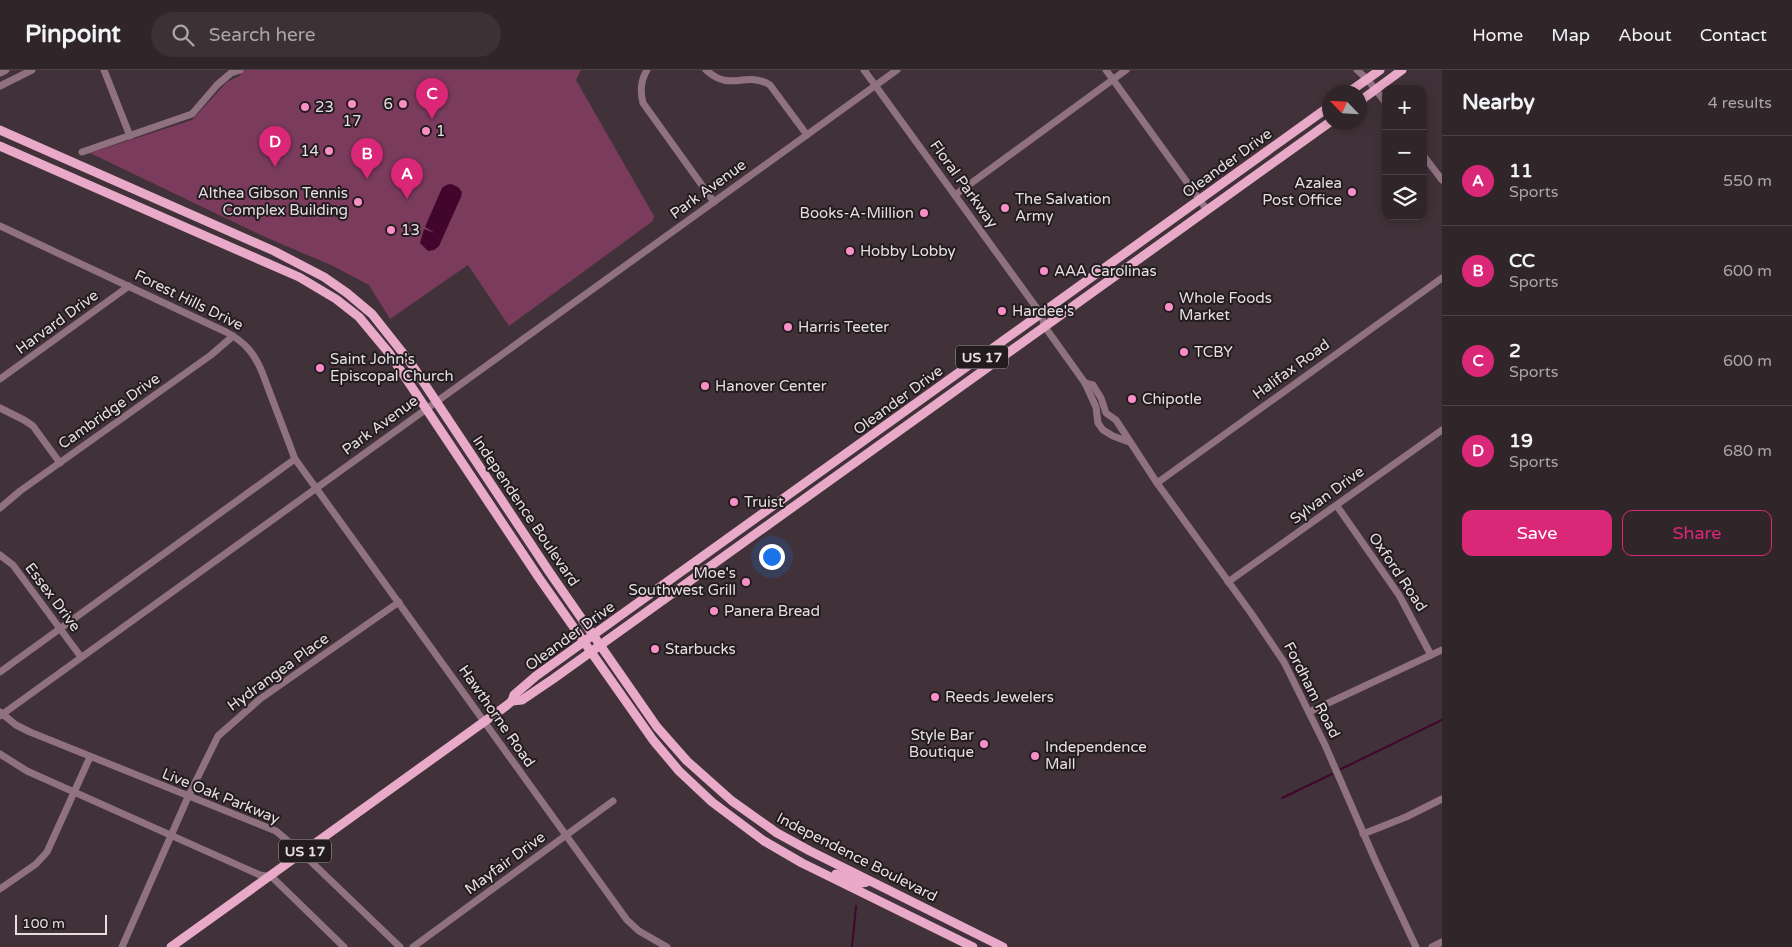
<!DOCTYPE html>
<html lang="en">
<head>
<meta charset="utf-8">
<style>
	:root { --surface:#30262a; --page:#3c3236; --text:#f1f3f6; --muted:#a8a5a8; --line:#4b4347; --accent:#db2777 }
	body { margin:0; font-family:"Varela Round",sans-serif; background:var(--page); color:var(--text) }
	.controls { position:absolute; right:15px; top:15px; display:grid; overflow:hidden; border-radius:10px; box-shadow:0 2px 12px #0003 }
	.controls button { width:45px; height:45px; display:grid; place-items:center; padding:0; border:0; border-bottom:1px solid var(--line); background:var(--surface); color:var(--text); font:25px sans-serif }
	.compass { position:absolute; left:1322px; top:15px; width:45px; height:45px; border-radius:50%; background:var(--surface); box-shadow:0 2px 12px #0003; rotate:295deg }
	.scale { position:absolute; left:15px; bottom:12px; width:92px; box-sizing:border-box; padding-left:5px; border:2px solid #e7dee2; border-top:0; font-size:14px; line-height:18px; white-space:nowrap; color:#e7dee2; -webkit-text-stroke:4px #221c1f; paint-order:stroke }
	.you { position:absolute; left:771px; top:486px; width:18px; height:18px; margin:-12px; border:4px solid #fff; border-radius:50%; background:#1a73e8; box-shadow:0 0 0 8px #1a73e833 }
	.badge { display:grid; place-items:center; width:32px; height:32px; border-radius:50%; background:var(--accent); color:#fff; font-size:16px; font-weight:700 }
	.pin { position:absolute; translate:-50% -41px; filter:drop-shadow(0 1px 2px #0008) }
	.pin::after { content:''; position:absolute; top:26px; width:18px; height:15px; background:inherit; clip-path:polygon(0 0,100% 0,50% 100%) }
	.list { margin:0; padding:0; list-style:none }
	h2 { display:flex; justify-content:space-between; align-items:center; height:65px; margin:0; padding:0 20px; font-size:21px }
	h2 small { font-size:16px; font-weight:400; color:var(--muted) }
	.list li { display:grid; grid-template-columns:32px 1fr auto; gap:15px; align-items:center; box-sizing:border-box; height:90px; padding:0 20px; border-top:1px solid var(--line) }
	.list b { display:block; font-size:19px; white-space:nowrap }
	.list p { margin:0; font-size:16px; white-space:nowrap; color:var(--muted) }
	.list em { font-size:16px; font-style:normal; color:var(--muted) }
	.actions { display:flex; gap:10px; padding:15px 20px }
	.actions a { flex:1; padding:11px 0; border:1px solid var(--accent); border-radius:10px; text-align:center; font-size:18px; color:var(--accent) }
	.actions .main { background:var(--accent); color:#fff }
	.icon { flex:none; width:28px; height:28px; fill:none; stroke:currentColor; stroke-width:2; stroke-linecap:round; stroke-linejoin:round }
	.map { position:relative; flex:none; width:1442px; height:877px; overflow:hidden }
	header { display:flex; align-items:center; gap:30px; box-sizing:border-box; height:70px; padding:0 25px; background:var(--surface); border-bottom:1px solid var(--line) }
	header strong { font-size:24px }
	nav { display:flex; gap:28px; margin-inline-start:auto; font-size:18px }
	.search { width:350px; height:45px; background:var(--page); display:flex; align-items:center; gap:12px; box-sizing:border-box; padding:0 18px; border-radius:28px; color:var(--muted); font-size:19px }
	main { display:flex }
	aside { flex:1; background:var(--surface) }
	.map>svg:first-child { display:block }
	.green { fill:#7a3b5d }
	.water { fill:#42052b }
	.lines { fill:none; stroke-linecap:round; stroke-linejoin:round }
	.stream { stroke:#42052b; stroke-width:2 }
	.minor { stroke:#907180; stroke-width:7 }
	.major { stroke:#e9a9c8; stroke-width:9 }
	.poi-dot { fill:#fa8fc7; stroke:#221c1f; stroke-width:2 }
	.labels { text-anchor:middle; stroke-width:4; stroke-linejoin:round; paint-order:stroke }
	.shield { fill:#221c1f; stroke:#aca4a8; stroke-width:1 }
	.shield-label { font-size:14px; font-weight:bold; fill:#e7dee2 }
	.poi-label { font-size:15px; fill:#e7dee2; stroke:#221c1f; text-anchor:start }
	.street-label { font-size:15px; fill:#e7dee2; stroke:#221c1f }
</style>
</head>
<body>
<header>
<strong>Pinpoint</strong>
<div class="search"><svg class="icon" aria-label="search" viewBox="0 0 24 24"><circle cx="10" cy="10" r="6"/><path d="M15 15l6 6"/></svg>Search here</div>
<nav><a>Home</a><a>Map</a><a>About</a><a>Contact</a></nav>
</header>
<main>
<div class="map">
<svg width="1442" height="877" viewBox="0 0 1442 877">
	<rect width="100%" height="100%" fill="#403238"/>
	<path class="green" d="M238,0H581L576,10L654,146L653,151L509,256L468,195L390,249L369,215L331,195L265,167L90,83L192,50L227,12L241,5Z"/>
	<path class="water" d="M451,114L458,117L462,122L461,127L439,176L434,180L428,181L420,173L424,159L435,163L425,157L442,118L446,115Z"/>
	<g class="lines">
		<g class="stream">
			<path d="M1341,699L1442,650"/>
			<path d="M1282,728L1332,704"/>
			<path d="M852,877L856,836"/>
		</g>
		<g class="minor">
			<path d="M104,0L130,66"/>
			<path d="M647,0C641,10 640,22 643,33L714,132"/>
			<path d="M706,0C731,23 745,0 770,15L807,65"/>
			<path d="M864,0L1041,244L1045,257L1085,313L1096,337L1098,353L1103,360L1113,366L1129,372"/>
			<path d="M1106,0L1207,140"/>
			<path d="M1357,0L1367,9L1386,33"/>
			<path d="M0,3L6,0"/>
			<path d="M0,16L32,0"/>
			<path d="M82,82L192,44L217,15L231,3L240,0"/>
			<path d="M1423,85L1442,110"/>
			<path d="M955,125L1126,0"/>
			<path d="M0,156L226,262C245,272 254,283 262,302L295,389L316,418L627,850L639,861L667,877"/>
			<path d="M0,309L129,216"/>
			<path d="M1085,313L1093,315L1101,328L1106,343L1116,350L1157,413L1251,543L1284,592L1325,675L1376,792L1416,877"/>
			<path d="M0,338L24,350L33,356L60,393"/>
			<path d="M1157,413L1442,208"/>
			<path d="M1337,436L1399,525L1431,585"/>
			<path d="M0,438L20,421L211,285L233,266"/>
			<path d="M0,485L13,495L81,587"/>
			<path d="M1228,512L1442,360"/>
			<path d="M0,602L295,389"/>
			<path d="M0,642L16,655L30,662L276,761L302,783L400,877"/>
			<path d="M1309,642L1442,580"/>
			<path d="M0,646L897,0"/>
			<path d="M0,684L27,701L260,805L272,807L344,877"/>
			<path d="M1363,764L1406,747L1442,729"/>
			<path d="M0,819L36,794L47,782L90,687"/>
			<path d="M122,877L188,727L218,666L260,629L399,532"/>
			<path d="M413,877L613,731"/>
			<path d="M1432,877L1442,872"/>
		</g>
		<g class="major">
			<path d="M1349,22L1380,0"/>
			<path d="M1360,31L1402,0"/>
			<path d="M0,60L274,181L324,207L347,223L372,244L410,292L550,503L657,657L687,691L732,731L777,763L810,781L1003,877"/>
			<path d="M0,76L299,207L336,229L359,247L389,283L539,508L653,670L679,701L712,732L764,771L802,793L973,877"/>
			<path d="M512,631L514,625L536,606L1330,36"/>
			<path d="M836,804C846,807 859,817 869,811"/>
			<path d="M171,877L506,636L512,631L522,630L553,609L1330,52"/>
		</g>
	</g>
	<g class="poi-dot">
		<circle cx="352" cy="34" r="5"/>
		<circle cx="403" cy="34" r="5"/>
		<circle cx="305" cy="37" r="5"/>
		<circle cx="426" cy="61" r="5"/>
		<circle cx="329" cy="81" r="5"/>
		<circle cx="1352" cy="122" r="5"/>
		<circle cx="358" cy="132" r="5"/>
		<circle cx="1005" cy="138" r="5"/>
		<circle cx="924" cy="143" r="5"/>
		<circle cx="391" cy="160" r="5"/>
		<circle cx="850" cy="181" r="5"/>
		<circle cx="1044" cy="201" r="5"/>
		<circle cx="1169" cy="237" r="5"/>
		<circle cx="1002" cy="241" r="5"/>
		<circle cx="788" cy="257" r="5"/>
		<circle cx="1184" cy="282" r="5"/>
		<circle cx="320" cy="298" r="5"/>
		<circle cx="705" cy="316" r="5"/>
		<circle cx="1132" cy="329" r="5"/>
		<circle cx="734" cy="432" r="5"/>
		<circle cx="746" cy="512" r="5"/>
		<circle cx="714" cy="541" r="5"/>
		<circle cx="655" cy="579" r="5"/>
		<circle cx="935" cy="627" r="5"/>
		<circle cx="984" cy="674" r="5"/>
		<circle cx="1035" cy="686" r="5"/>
	</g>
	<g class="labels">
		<g class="shield">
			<rect x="956" y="275.5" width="52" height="23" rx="4"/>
			<rect x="279" y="769.5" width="52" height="23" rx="4"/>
		</g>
		<g class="shield-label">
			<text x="982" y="292">US 17</text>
			<text x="305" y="786">US 17</text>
		</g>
		<g class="poi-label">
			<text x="393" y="39" text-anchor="end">6</text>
			<text x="315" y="42">23</text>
			<text x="352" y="56" text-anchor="middle">17</text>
			<text x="436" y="66">1</text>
			<text x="319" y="86" text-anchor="end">14</text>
			<text x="1342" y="118" text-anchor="end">Azalea<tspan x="1342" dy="17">Post Office</tspan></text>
			<text x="348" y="128" text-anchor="end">Althea Gibson Tennis<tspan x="348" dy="17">Complex Building</tspan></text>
			<text x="1015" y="134">The Salvation<tspan x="1015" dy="17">Army</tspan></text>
			<text x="914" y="148" text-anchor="end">Books-A-Million</text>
			<text x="401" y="165">13</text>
			<text x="860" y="186">Hobby Lobby</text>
			<text x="1054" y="206">AAA Carolinas</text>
			<text x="1179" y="233">Whole Foods<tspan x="1179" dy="17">Market</tspan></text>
			<text x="1012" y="246">Hardee's</text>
			<text x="798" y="262">Harris Teeter</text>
			<text x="1194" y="287">TCBY</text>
			<text x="330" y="294">Saint John's<tspan x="330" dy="17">Episcopal Church</tspan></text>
			<text x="715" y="321">Hanover Center</text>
			<text x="1142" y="334">Chipotle</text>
			<text x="744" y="437">Truist</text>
			<text x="736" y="508" text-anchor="end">Moe's<tspan x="736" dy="17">Southwest Grill</tspan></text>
			<text x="724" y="546">Panera Bread</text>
			<text x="665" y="584">Starbucks</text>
			<text x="945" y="632">Reeds Jewelers</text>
			<text x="974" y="670" text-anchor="end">Style Bar<tspan x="974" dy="17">Boutique</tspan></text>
			<text x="1045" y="682">Independence<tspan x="1045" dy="17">Mall</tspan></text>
		</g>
		<g class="street-label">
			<text transform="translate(1227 93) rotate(-36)" y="5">Oleander Drive</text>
			<text transform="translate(964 114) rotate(54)" y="5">Floral Parkway</text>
			<text transform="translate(708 119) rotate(-36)" y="5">Park Avenue</text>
			<text transform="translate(189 230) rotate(26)" y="5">Forest Hills Drive</text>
			<text transform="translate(57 252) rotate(-36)" y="5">Harvard Drive</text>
			<text transform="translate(1291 299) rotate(-36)" y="5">Halifax Road</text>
			<text transform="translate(898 330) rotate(-36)" y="5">Oleander Drive</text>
			<text transform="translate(109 341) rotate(-35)" y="5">Cambridge Drive</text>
			<text transform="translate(380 355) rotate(-36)" y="5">Park Avenue</text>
			<text transform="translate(1327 425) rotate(-36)" y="5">Sylvan Drive</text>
			<text transform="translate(526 441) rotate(56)" y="5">Independence Boulevard</text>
			<text transform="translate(1398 502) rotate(56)" y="5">Oxford Road</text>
			<text transform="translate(53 527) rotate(53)" y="5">Essex Drive</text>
			<text transform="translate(570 566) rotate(-36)" y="5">Oleander Drive</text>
			<text transform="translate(278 602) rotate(-36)" y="5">Hydrangea Place</text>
			<text transform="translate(1312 620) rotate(63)" y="5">Fordham Road</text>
			<text transform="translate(497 646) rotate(55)" y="5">Hawthorne Road</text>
			<text transform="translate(221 726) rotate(22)" y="5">Live Oak Parkway</text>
			<text transform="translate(857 787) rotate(27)" y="5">Independence Boulevard</text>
			<text transform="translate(505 793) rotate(-36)" y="5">Mayfair Drive</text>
		</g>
	</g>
</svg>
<div class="controls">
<button>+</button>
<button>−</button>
<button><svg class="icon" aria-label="layers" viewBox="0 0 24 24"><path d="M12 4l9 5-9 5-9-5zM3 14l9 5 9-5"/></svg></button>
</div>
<svg class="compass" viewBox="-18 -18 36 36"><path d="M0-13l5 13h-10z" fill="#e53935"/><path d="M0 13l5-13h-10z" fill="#a8a5a8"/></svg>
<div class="scale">100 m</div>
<div class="you"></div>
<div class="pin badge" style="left:407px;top:129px">A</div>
<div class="pin badge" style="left:367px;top:109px">B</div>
<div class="pin badge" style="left:432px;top:49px">C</div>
<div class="pin badge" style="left:275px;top:97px">D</div>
</div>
<aside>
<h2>Nearby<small>4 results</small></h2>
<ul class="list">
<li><span class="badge">A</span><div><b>11</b><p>Sports</p></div><em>550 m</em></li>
<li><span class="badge">B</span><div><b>CC</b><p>Sports</p></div><em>600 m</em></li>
<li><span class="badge">C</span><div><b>2</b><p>Sports</p></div><em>600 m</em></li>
<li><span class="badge">D</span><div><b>19</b><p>Sports</p></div><em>680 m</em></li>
</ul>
<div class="actions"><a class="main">Save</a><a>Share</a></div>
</aside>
</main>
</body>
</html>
